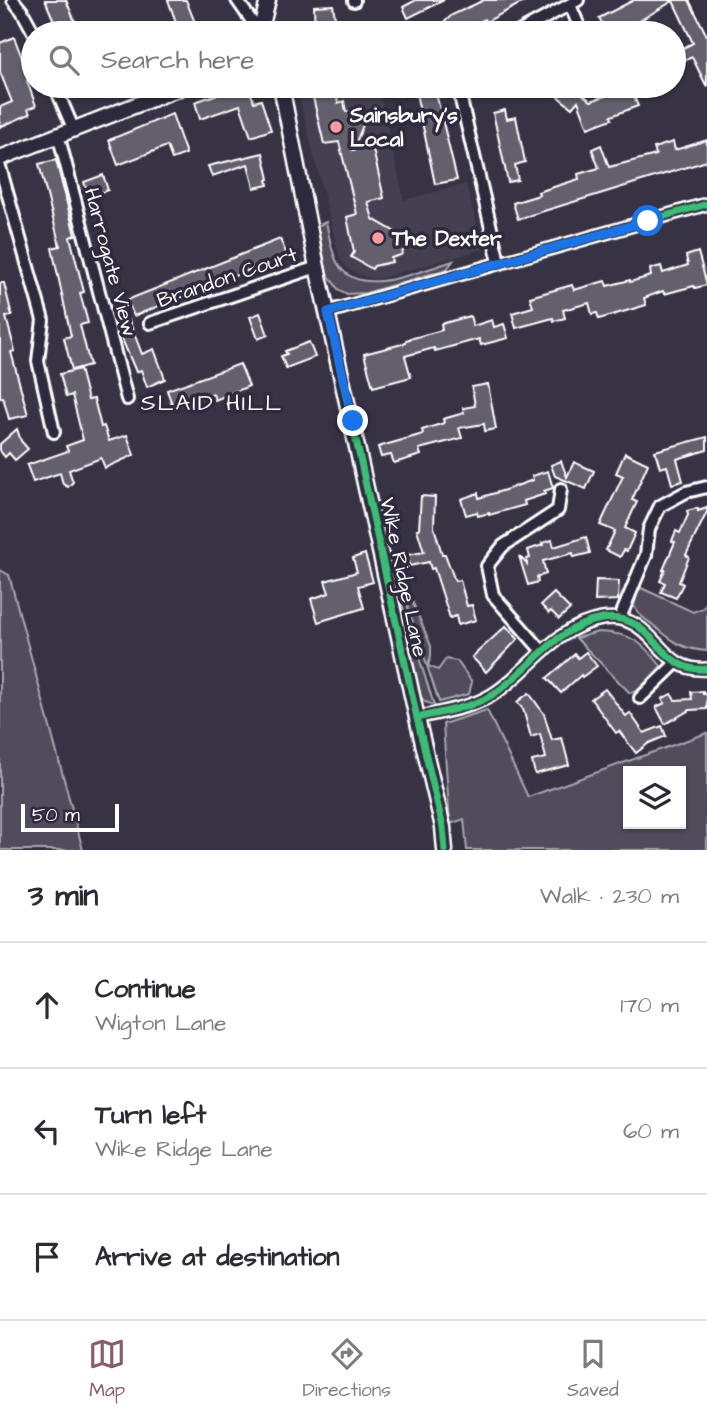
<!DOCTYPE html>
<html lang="en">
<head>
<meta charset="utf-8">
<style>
	:root { --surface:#fff; --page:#f7f7f7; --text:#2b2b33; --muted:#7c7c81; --line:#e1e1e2; --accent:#8a5d65 }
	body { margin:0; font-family:"Architects Daughter",sans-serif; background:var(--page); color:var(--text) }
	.controls { position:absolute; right:21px; bottom:21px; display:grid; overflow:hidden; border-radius:0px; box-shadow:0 2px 5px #0004 }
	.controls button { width:63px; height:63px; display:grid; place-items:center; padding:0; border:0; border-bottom:2px solid var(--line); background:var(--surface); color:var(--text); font:35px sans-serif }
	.scale { position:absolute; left:21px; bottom:18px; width:98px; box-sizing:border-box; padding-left:7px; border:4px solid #fff; border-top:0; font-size:19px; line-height:24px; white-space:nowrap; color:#fff; -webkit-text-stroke:5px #2f2a3d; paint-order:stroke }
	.stop { position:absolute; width:21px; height:21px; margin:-16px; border:5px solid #1a73e8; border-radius:50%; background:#fff }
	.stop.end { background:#1a73e8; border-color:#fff; box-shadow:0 2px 7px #0008 }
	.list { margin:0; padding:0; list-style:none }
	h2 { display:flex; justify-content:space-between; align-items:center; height:91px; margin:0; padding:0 28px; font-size:30px }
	h2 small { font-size:23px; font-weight:400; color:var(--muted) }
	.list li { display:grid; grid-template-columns:46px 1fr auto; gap:21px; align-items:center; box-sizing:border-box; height:126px; padding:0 28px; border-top:2px solid var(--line) }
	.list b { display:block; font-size:26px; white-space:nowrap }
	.list p { margin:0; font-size:23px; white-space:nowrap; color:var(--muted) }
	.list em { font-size:23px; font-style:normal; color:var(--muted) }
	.icon { flex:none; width:38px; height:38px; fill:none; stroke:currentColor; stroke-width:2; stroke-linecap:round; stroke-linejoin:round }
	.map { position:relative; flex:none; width:707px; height:850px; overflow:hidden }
	.search { position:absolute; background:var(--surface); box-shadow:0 2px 5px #0004; left:21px; right:21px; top:21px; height:77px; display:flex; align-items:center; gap:18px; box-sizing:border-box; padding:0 24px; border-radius:38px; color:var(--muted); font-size:26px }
	.sheet { height:469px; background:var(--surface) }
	nav { display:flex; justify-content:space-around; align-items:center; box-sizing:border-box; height:98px; border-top:2px solid var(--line); background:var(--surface); font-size:19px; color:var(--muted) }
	nav a { display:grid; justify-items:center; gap:4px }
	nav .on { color:var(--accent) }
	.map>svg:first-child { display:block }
	.built { fill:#444051 }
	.green { fill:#514c5c; stroke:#a8a6ae; stroke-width:2; fill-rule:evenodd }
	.building { fill:#635f6d; stroke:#fff; stroke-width:2 }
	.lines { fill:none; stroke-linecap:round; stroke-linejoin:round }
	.street-casing { stroke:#fff; stroke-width:16 }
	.secondary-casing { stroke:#fff; stroke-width:19 }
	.street { stroke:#2f2a3d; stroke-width:10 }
	.secondary { stroke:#2f2a3d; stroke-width:14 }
	.cycleway-casing { stroke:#2f2a3d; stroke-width:11 }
	.cycleway { stroke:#3abd76; stroke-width:7 }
	.route { stroke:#1a73e8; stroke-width:9 }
	.poi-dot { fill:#ff9aa2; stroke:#2f2a3d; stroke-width:2.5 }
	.labels { text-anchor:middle; stroke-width:7; stroke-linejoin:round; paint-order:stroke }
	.poi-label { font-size:21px; font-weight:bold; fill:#fff; stroke:#2f2a3d; text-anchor:start }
	.street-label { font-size:21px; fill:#fff; stroke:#2f2a3d }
	.neighbourhood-label { font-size:23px; letter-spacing:2px; fill:#fff; stroke:#2f2a3d }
</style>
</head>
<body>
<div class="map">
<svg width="707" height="850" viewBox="0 0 707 850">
	<rect width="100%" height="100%" fill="#373345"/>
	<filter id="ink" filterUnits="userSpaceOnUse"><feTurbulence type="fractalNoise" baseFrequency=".0143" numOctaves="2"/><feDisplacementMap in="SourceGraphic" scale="14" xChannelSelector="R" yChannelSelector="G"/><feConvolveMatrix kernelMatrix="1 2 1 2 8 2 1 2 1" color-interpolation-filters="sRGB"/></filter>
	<g filter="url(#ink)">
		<path class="built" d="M328,86H378L404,200L466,184L483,249L385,277L373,279L359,275L347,268L340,259L299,96L328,89Z"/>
		<g class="green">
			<path d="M326,222C329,235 331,252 338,264C359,300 422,270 453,261L447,269L366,293L347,294L338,289L327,273L317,226Z"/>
			<path d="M394,558L431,646V655L428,666L438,670L446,659L457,661L472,682L469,694L439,702L399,580Z"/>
			<path d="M0,570L9,575L83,850H0Z"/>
			<path d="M395,585H396L434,705L425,702L418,693Z"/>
			<path d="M639,587L693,612L703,608L707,601V651C680,649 673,641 653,625C645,619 638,615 634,606Z"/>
			<path d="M598,632C631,633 641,641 661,666L639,690L630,693L576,638Z"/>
			<path d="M487,710L528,797L707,733V850H467L464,819L450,824L443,724ZM628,771H681V824H628Z"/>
		</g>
		<g class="building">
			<path d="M45,0H66L78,29L68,33H59Z"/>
			<path d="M168,0H186L199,33H180Z"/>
			<path d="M416,0H444L408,18L403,7Z"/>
			<path d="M484,0H527L486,22L484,19L461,33H447L440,26L452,15Z"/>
			<path d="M634,0H689L707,36V87L692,57L682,62L677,51L693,43L673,1L629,27L633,33H608L599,18Z"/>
			<path d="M333,5L336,24H333L334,32L315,33L314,6Z"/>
			<path d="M14,37L30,79L27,81L36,106L28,109L30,114L0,127V107L12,102L0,72V43Z"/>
			<path d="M241,86H248L254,102L261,100L271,130L251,137L240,105L200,119L195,102Z"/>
			<path d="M562,86H572L591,101L630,87L638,106L611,116L612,119L588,128L578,101L572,108L556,95Z"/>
			<path d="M335,87L338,103L344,101L346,112L359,109L363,125L353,150L372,145L384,198L368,202L373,219L409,240L401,255L391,258L392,262L374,266L372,269L351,257L354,252L347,217L357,214L339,142L324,144L312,93Z"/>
			<path d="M435,89L457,180L435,184L416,93Z"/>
			<path d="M505,110L507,119L516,117L525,162L515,165L518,180L508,182L493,113Z"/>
			<path d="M172,114L186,154L172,159L167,146L118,165L109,140Z"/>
			<path d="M707,140V161L518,219L513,203L539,195L538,192L579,179L578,174L599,168L592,149L601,145L609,167L656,155L654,148L673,142L675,150Z"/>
			<path d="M263,153L269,179L267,180L268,185L254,188L248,164L212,176L208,166Z"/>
			<path d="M56,160L75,235L70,237L84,292L80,293L88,323L80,325L90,365L72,370L64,338L71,336L52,248L60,246L39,164Z"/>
			<path d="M103,175L108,190L89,197L84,182Z"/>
			<path d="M280,239L287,255L134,316L127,300Z"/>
			<path d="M698,252L707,285L695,288L694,286L664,294L663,291L644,298L646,305L599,319L597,313L592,314L589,303L563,310L565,318L554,321L553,318L516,328L512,313L533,307L530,297L572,285L574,290L605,281L607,286L630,280V282L651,276L650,269L661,266L663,273L688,265L686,256Z"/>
			<path d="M0,283H4L12,316L6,317L15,351L11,352L28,415L9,419L3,397L0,398Z"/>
			<path d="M260,313L268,335L258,339L250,317Z"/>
			<path d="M470,316L473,326L492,320L494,327L504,324L508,338L481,345L479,339L435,351L434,348L405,356L411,377L373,387L364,354L406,343V340L442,330L441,324Z"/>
			<path d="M129,320L142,354L154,349L165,379L147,387L141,370L136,372L116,325Z"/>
			<path d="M309,342L315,357L286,368L281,356L287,354L285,351Z"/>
			<path d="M240,364L249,386L215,400L213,394L173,407L167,390Z"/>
			<path d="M80,369L88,400L94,399L101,427L104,426L109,441L127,435L134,455L105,468L101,458L69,470L73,482L68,487L63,484L60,473L33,482L27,465L68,451L66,446L83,440L72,395L66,397L60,374Z"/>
			<path d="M488,384L496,429L485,431L484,424L459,428L462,438L419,449L421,455L394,463L391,455L381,457L378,447L423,434L422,430L444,423L443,419L464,413L463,408L475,406L472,387Z"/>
			<path d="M17,429L21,441L28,449L15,460L9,453L5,457L0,451V444Z"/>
			<path d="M707,437V450L677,459L683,481L672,484L667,466L660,468L655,451Z"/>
			<path d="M625,453L648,464L632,500L637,502L625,528L635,533L627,551L624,550L620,557L606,550L615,531L600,525L623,476L616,473Z"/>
			<path d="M561,461L567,477L574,462L594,471L586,489L555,476L551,465Z"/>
			<path d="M548,471L553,488L544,491L545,494L524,501L525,505L489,515V513L478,516L477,512L466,515L461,499L478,493L479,498L508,489L533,480L532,476Z"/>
			<path d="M421,496L435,497L434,527L442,554H445L455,581L460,580L467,606L472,605L476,620L458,625L456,616L450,618L434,568L431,569L429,562L409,566L407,555L424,552L417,529H419Z"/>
			<path d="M698,508V511L707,508V512L686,555L689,557L679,582L683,584L676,598L661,592L665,583L660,581L665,570H663L675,542L672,541L676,531L680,533L688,515L687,511Z"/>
			<path d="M586,537L590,553L574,557L573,553L543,561L546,574L537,577L538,582L528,585L519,556L527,564V559L530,558L528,550L543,545L542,543L552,540L554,547Z"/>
			<path d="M365,554L373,582L358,586L364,608L318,622L311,599L329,593L325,581L357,572L353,558Z"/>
			<path d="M596,580L619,581L618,600L595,601Z"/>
			<path d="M554,593L570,609L559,619L551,611L549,613L541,605Z"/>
			<path d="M506,626L518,639L486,672L472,657Z"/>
			<path d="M586,652L597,666L582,677L581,675L561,693L547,678L575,654L578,658Z"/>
			<path d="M605,689L626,716L630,713L644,733L662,726L666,736L649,743L636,753L619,731L616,733L591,699Z"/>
			<path d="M703,691V694H707V709L690,710L665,724L656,707L665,703L662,699L671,694L675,700L692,699L691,692Z"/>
			<path d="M529,693L544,714L552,740L562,738L569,765L535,774L532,761L546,758L540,734L531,737L523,709L517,702Z"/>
		</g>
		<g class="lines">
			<defs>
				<g id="street">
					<path d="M13,0L22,11L34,33"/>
					<path d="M237,0L260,33"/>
					<path d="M354,1V0"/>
					<path d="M570,5L582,33"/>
					<path d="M517,33L578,0"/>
					<path d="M55,86L73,128"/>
					<path d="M462,86L461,100L499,262"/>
					<path d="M58,134L127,399"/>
					<path d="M0,167L43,320L38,361L54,432"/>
					<path d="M328,312L707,204"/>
					<path d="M150,323L317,267"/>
					<path d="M620,618L646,555L649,529L660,506L686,492L707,487"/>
					<path d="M542,651L493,595L487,566L503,546L558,510L561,489"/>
					<path d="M640,698L676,663"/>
					<path d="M417,718C444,711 475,708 498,691C533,666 557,626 602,619C657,611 656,674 707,669"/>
				</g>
				<g id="secondary">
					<path d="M260,33L268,0"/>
					<path d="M281,86L317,267L417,718L443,827L445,850"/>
					<path d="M0,158L185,86"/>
				</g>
			</defs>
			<use href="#street" class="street-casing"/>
			<use href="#secondary" class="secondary-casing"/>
			<use href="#street" class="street"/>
			<use href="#secondary" class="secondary"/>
			<defs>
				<g id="cycleway">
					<path d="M417,718C444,711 475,708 498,691C533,666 557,626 602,619C657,611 656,674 707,669"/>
					<path d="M445,850L443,827L417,718L328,312L707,204"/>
				</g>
			</defs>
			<use href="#cycleway" class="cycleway-casing"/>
			<use href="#cycleway" class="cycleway"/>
		</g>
	</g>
	<g class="lines" filter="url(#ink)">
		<path class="route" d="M353,421L328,312L648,221"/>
	</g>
	<g class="poi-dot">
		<circle cx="336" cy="127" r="7"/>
		<circle cx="378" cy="238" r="7"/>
	</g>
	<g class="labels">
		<g class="poi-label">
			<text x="350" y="122">Sainsbury's<tspan x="350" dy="24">Local</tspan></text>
			<text x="392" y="245">The Dexter</text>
		</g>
		<g class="street-label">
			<text transform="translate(111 262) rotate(75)" y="7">Harrogate View</text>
			<text transform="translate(227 277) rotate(-19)" y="7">Brandon Court</text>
			<text transform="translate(404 577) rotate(78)" y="7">Wike Ridge Lane</text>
		</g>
		<g class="neighbourhood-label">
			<text x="212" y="410">SLAID HILL</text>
		</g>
	</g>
</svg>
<div class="controls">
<button><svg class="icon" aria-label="layers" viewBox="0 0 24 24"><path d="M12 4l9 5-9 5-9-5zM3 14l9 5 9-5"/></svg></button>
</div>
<div class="scale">50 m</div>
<div class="stop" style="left:648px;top:221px"></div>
<div class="stop end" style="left:353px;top:421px"></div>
<div class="search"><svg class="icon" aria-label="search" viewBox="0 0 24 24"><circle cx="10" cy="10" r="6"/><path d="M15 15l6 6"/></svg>Search here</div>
</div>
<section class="sheet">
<h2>3 min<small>Walk · 230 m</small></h2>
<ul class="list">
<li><svg class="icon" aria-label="ahead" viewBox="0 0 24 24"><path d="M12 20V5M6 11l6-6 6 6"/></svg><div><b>Continue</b><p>Wigton Lane</p></div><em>170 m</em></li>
<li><svg class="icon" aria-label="left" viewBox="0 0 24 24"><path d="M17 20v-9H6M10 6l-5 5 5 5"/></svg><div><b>Turn left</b><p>Wike Ridge Lane</p></div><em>60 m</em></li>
<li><svg class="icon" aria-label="arrive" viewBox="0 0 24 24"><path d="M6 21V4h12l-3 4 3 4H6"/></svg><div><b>Arrive at destination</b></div></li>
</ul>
</section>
<nav>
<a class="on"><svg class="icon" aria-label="map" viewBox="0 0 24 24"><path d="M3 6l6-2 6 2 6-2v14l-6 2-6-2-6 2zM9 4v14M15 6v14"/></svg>Map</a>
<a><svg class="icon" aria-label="directions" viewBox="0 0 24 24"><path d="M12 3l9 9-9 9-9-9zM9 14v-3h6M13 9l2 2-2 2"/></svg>Directions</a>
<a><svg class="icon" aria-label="saved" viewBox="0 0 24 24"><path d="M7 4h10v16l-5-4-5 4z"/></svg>Saved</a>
</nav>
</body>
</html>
